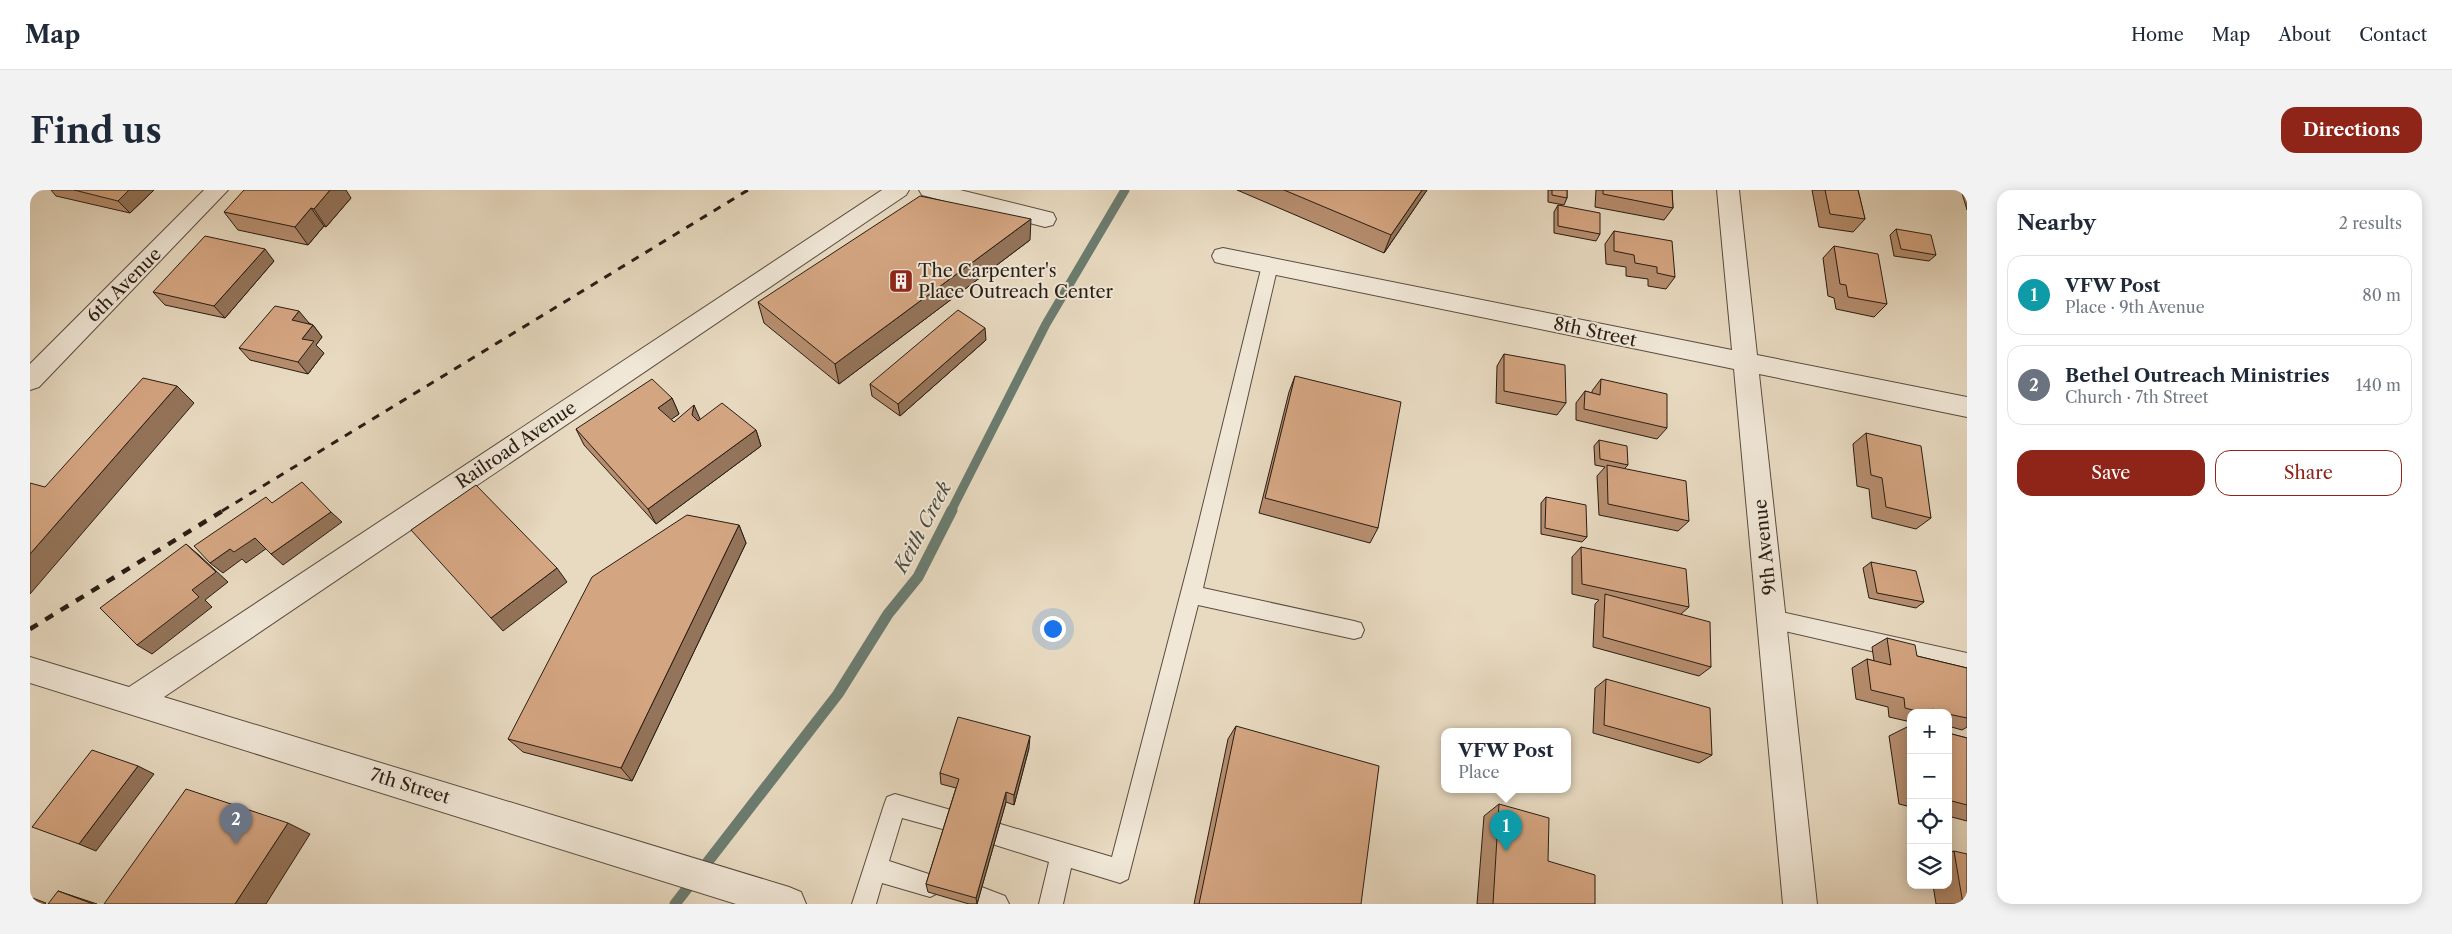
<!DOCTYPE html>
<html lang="en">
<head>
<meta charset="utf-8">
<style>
	:root { --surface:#fff; --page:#f2f2f3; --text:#1f2937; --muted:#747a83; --line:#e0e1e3; --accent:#8f2418 }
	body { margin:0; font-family:"Libre Caslon Text",serif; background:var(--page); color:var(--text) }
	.controls { position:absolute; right:15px; bottom:15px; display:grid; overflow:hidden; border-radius:10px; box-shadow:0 2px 12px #0003 }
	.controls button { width:45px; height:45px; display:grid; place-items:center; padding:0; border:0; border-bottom:1px solid var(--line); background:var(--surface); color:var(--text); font:25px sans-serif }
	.you { position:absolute; left:1022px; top:438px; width:18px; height:18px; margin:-12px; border:4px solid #fff; border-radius:50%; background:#1a73e8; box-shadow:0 0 0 8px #1a73e833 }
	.badge { display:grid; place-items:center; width:32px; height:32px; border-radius:50%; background:var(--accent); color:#fff; font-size:16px; font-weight:700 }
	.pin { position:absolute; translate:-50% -41px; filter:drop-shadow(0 1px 2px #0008) }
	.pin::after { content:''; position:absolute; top:26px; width:18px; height:15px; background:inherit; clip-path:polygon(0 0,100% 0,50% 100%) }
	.popup { position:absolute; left:1411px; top:538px; width:130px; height:65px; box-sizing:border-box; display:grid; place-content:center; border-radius:10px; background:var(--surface); filter:drop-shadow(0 1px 4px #0005); font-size:16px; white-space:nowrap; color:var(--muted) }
	.popup b { font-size:19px; color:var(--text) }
	.popup::after { content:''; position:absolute; left:50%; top:100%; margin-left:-10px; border:10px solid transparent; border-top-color:var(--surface) }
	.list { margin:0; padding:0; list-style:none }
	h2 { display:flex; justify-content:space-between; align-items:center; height:65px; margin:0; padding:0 20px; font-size:21px }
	h2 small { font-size:16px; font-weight:400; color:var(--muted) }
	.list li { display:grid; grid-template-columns:32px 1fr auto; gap:15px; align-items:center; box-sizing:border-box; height:80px; margin:0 10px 10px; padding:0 10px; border:1px solid var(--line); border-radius:15px }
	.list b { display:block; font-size:19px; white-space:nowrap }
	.list p { margin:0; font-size:16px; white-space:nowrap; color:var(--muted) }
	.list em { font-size:16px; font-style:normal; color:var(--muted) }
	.actions { display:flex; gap:10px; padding:15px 20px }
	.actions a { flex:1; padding:11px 0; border:1px solid var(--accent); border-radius:15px; text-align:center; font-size:18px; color:var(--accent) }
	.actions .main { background:var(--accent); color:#fff }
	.icon { flex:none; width:28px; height:28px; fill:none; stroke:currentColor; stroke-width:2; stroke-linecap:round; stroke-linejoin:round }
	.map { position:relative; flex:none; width:1937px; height:714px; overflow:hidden; border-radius:15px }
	header { display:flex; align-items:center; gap:30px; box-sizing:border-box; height:70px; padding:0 25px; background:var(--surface); border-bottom:1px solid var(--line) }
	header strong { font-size:24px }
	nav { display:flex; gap:28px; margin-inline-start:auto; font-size:18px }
	.intro { display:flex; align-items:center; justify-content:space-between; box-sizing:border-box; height:120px; padding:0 30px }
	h1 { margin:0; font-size:35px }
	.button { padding:12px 22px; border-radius:15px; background:var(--accent); color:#fff; font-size:18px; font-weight:700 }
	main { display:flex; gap:30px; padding:0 30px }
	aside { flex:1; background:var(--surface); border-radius:15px; box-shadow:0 2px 12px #0003 }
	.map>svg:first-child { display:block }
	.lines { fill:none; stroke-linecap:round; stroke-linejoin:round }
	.stream-far1 { stroke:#6b7c70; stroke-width:9 }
	.stream { stroke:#6b7c70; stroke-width:11 }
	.lane-casing { stroke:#584c3f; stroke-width:2 }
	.street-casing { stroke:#584c3f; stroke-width:2 }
	.lane { fill:#f0e7d7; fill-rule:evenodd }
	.street { fill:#f0e7d7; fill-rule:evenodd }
	.rail-far1 { stroke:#281d14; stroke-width:3; stroke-dasharray:8 8; stroke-linecap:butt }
	.rail { stroke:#281d14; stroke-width:4.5; stroke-dasharray:9 9; stroke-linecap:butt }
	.wall { fill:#b68e6f; stroke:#281d14 }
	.shaded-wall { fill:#94745a; stroke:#281d14 }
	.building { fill:#d4a581; stroke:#281d14 }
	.labels { text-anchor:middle; stroke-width:4; stroke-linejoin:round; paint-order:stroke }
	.poi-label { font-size:18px; fill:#281d14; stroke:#f0e7d7; text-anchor:start }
	.street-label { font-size:18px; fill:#281d14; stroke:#f0e7d7 }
	.water-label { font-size:19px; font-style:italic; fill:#4a4c42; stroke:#f0e7d7 }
</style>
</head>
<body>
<header>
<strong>Map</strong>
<nav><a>Home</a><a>Map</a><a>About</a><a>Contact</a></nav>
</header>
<div class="intro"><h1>Find us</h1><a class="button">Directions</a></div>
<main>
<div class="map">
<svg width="1937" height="714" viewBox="0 0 1937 714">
	<rect width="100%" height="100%" fill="#e8dac1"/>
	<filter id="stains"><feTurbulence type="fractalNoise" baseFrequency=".004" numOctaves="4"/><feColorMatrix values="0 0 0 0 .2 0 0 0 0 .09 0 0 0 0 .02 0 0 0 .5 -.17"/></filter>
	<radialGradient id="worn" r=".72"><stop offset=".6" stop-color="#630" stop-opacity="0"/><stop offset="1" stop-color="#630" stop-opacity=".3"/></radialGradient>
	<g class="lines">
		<path class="stream-far1" d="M921,321L1016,134L1095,0"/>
		<path class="stream" d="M645,714L808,504L858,424L888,387L922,320"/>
		<defs>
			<g id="lane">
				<path d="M1240,69L1246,71L1248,75L1173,398L1324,431L1331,433L1334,440L1331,447L1324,449L1168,415L1098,689L1090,693L1041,678L1033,714H1009L1019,672L959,653L955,645L959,637L967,633L1082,667L1163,356L1232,75L1234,71Z"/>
				<path d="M1742,420L1937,463V483L1742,438L1735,436L1732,429L1735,422Z"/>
				<path d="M865,604L928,622L932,630L928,638L920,641L872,628L859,671L908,687L912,695L908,703L900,707L852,693L846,714H822L854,615L857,607Z"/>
				<path d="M949,696L975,706L979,714H940L937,708L941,700Z"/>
			</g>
			<g id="street">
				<path d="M174,0H198L9,197L0,200V174Z"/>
				<path d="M852,0H879L876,5L134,507L759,697L771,702L776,714H706L0,493V467L99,497Z"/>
				<path d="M889,0H930L1023,23L1026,29L1023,35L1015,37L892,5Z"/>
				<path d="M1687,0H1709L1727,165L1937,207V227L1729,184L1787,714H1753L1704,179L1193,74L1185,72L1182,66L1185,60L1193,58L1702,160Z"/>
			</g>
		</defs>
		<use href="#lane" class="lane-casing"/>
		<use href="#street" class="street-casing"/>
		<use href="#lane" class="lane"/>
		<use href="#street" class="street"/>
		<path class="rail-far1" d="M192,321L718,0"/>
		<path class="rail" d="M0,439L194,320"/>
	</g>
	<g class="wall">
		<path d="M21,0H124L100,23L26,6Z"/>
		<path d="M1207,0H1397L1354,63Z"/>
		<path d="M1518,0H1537V8L1534,15L1518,12Z"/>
		<path d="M1566,0H1642L1643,18L1634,30L1565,17Z"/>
		<path d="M1782,0H1828L1835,29L1823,42L1789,37Z"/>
		<path d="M1931,0H1937V20Z"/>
		<path d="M321,8L296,37L294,36L278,55L208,40L194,22Z"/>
		<path d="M1528,15L1570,44L1566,51L1524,43V22Z"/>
		<path d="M1866,39L1906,65L1899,71L1864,66L1860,45Z"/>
		<path d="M1584,41L1645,87L1636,99L1618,96V89L1596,86V77L1576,74L1575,54Z"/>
		<path d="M1000,50L809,194L734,133L728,112Z"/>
		<path d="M1804,56L1857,114L1844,127L1806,119L1804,108L1798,106L1793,68Z"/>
		<path d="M244,71L195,128L135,115L123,102Z"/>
		<path d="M279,133L283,135L292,147L286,155L294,163L278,184L220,170L209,158Z"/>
		<path d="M956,150L870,226L842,206L840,194Z"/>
		<path d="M1474,164L1536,213L1527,225L1466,213L1467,176Z"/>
		<path d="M1265,186L1348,338L1340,353L1229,323L1259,202Z"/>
		<path d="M1571,189L1637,238L1627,249L1546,230V213L1555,201L1562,203V201Z"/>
		<path d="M642,208L649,224L641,229L644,232L670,230L726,240L731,256L626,334L554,255L546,239Z"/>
		<path d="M1836,243L1901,328L1886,339L1842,328L1839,299L1827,296L1823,254Z"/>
		<path d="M1569,250L1598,275L1594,279L1659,331L1648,341L1569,325L1567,286L1575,277L1565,275L1564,256Z"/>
		<path d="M1516,307L1557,347L1552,352L1511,344V313Z"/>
		<path d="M709,335L716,353L602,591L493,562L478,549Z"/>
		<path d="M1551,357L1659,417L1651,424L1681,477L1669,486L1563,457L1565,414L1569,410L1542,404V367Z"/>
		<path d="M1841,372L1894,412L1886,418L1839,408L1833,378Z"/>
		<path d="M1857,448L1887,466L1937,478V537L1932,540L1918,536V523H1881V532L1859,527L1858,517L1826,509L1822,478L1837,469L1844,471L1842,457Z"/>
		<path d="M1576,489L1682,565L1669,573L1563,543L1565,498Z"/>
		<path d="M1881,535V617L1869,614L1859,546Z"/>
		<path d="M1206,536L1331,714H1164L1198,549Z"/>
		<path d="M1918,543L1937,548V631L1918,626Z"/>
		<path d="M999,558L984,615L976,612L947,714H939L898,702L896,694L926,598L911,594L910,583Z"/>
		<path d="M1469,614L1518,671L1565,714H1447L1454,626Z"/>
		<path d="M1924,661L1937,714H1906L1903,695H1918V663Z"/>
	</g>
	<g class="shaded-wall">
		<path d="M99,0H124L100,23L88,11Z"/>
		<path d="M300,0H316L321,8L296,37L284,19Z"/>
		<path d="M1392,0H1397L1354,63L1361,45Z"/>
		<path d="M281,18L294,36L278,55L265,37Z"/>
		<path d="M1001,29L1000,50L809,194L805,174Z"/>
		<path d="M235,59L244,71L195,128L184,116Z"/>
		<path d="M269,121L279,133L272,142L262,130Z"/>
		<path d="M283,135L292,147L286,155L294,163L278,184L268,172L272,149Z"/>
		<path d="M955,138L956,150L870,226L868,214Z"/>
		<path d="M147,196L164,213L0,404V364Z"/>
		<path d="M642,208L649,224L635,234L628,218Z"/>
		<path d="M664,215L671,231L668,241L662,225Z"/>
		<path d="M726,240L731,256L626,334L618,319Z"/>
		<path d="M301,322L312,332L253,375L241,364Z"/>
		<path d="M709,335L716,353L602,591L591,578Z"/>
		<path d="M225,348L237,358L216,373L212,369L193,383L180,373L200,359Z"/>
		<path d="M156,354L169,365L198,392L175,410L182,417L122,464L107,455L162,400Z"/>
		<path d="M527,378L537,392L473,441L461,428Z"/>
		<path d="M1000,546L999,558L984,615V605Z"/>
		<path d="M108,576L124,584L66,661L49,654Z"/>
		<path d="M976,602V612L947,714L946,708Z"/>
		<path d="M258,633L280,644L236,714H205Z"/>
		<path d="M28,701L67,714H63Z"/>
		<path d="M0,707L16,713L15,714H0Z"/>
	</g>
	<g class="building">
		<path d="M44,0H99L88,11Z"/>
		<path d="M214,0H300L284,19L281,18L265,37L194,22Z"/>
		<path d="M1254,0H1392L1361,45Z"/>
		<path d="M1522,0H1537V8L1522,5Z"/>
		<path d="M1573,0H1642L1643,18L1573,4Z"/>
		<path d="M1795,0H1828L1835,29L1800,24Z"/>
		<path d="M890,6L1001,29L805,174L728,112Z"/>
		<path d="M1528,15L1570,23V44L1528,36Z"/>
		<path d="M1866,39L1901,45L1906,65L1871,59Z"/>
		<path d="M1584,41L1642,51L1645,87L1627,83V77L1605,73L1604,65L1584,61Z"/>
		<path d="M175,46L235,59L184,116L123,102Z"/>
		<path d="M1804,56L1848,64L1857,114L1818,107L1816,95L1810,94Z"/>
		<path d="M245,116L269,121L262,130L283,135L272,149L284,151L268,172L209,158Z"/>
		<path d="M928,120L955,138L868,214L840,194Z"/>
		<path d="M1474,164L1535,175L1536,213L1474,201Z"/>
		<path d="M1265,186L1371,212L1348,338L1235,308Z"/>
		<path d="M113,188L147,196L0,364V293L15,297Z"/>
		<path d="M622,189L642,208L628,218L644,232L664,215L662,225L668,231L692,213L726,240L618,319L546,239Z"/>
		<path d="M1571,189L1637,204V238L1554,219L1555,201L1570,205Z"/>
		<path d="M1836,243L1891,256L1901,328L1856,317L1852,288L1841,285Z"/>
		<path d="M1569,250L1597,256L1598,275L1570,269Z"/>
		<path d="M1577,275L1656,291L1659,331L1578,314Z"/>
		<path d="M272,292L301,322L241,364L225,348L204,362L200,359L180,373L164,356L236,307L242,313Z"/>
		<path d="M446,295L527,378L461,428L381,340Z"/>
		<path d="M1516,307L1556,315L1557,347L1515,338Z"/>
		<path d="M657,325L709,335L591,578L478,549L562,387Z"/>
		<path d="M156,354L186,382L162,400L169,407L107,455L70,418Z"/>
		<path d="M1551,357L1656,379L1659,417L1552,394Z"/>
		<path d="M1841,372L1886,381L1894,412L1847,403Z"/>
		<path d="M1575,404L1680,432L1681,477L1573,447Z"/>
		<path d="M1857,448L1885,455L1887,466L1937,478V528L1918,524V523H1915L1902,519L1903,523H1894L1875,518L1874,508L1841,500L1837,469L1861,475Z"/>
		<path d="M1576,489L1680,518L1682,565L1574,535Z"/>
		<path d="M928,527L1000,546L984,605L976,602L946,708L896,694L929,589L910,583Z"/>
		<path d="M1206,536L1349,576L1331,714H1169Z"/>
		<path d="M1918,543L1937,548V615L1918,610Z"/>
		<path d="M62,560L108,576L49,654L2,637Z"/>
		<path d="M156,599L258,633L205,714H74Z"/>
		<path d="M1469,614L1519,628L1518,671L1565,685V714H1463Z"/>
		<path d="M1924,661L1937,664V714H1933Z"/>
		<path d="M28,701L63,714H18Z"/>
	</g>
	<defs>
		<symbol id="building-square" viewBox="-11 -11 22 22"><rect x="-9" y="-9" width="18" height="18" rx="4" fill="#8f2418" stroke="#f0e7d7"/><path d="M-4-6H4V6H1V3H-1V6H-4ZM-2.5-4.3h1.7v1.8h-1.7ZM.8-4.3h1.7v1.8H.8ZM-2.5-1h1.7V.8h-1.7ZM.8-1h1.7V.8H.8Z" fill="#fff"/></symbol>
	</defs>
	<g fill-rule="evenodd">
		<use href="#building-square" x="857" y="77" width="28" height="28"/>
	</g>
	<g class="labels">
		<g class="poi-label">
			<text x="888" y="87">The Carpenter's<tspan x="888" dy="21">Place Outreach Center</tspan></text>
		</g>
		<g class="street-label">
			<text transform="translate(94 95) rotate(-45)" y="6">6th Avenue</text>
			<text transform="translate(1565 142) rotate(12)" y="6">8th Street</text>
			<text transform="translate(486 255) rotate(-34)" y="6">Railroad Avenue</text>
			<text transform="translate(1735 357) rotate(-96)" y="6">9th Avenue</text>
			<text transform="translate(380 596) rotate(17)" y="6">7th Street</text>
		</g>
		<g class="water-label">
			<text transform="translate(892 337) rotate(-62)" y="7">Keith Creek</text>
		</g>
	</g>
	<rect width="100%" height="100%" filter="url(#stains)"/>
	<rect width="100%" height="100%" fill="url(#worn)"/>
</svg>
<div class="controls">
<button>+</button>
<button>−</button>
<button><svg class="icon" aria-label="locate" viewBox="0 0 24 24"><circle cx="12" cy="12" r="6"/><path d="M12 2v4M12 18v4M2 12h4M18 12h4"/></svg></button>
<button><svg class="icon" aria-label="layers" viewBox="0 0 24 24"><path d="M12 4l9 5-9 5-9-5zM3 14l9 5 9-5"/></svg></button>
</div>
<div class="you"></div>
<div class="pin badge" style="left:1476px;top:661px;background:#0f9aa8">1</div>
<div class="popup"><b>VFW Post</b>Place</div>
<div class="pin badge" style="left:206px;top:654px;background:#6b7280">2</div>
</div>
<aside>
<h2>Nearby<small>2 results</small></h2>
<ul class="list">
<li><span class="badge" style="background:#0f9aa8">1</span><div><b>VFW Post</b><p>Place · 9th Avenue</p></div><em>80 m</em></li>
<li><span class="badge" style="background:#6b7280">2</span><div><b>Bethel Outreach Ministries</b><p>Church · 7th Street</p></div><em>140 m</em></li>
</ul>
<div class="actions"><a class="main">Save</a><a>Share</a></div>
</aside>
</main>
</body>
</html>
